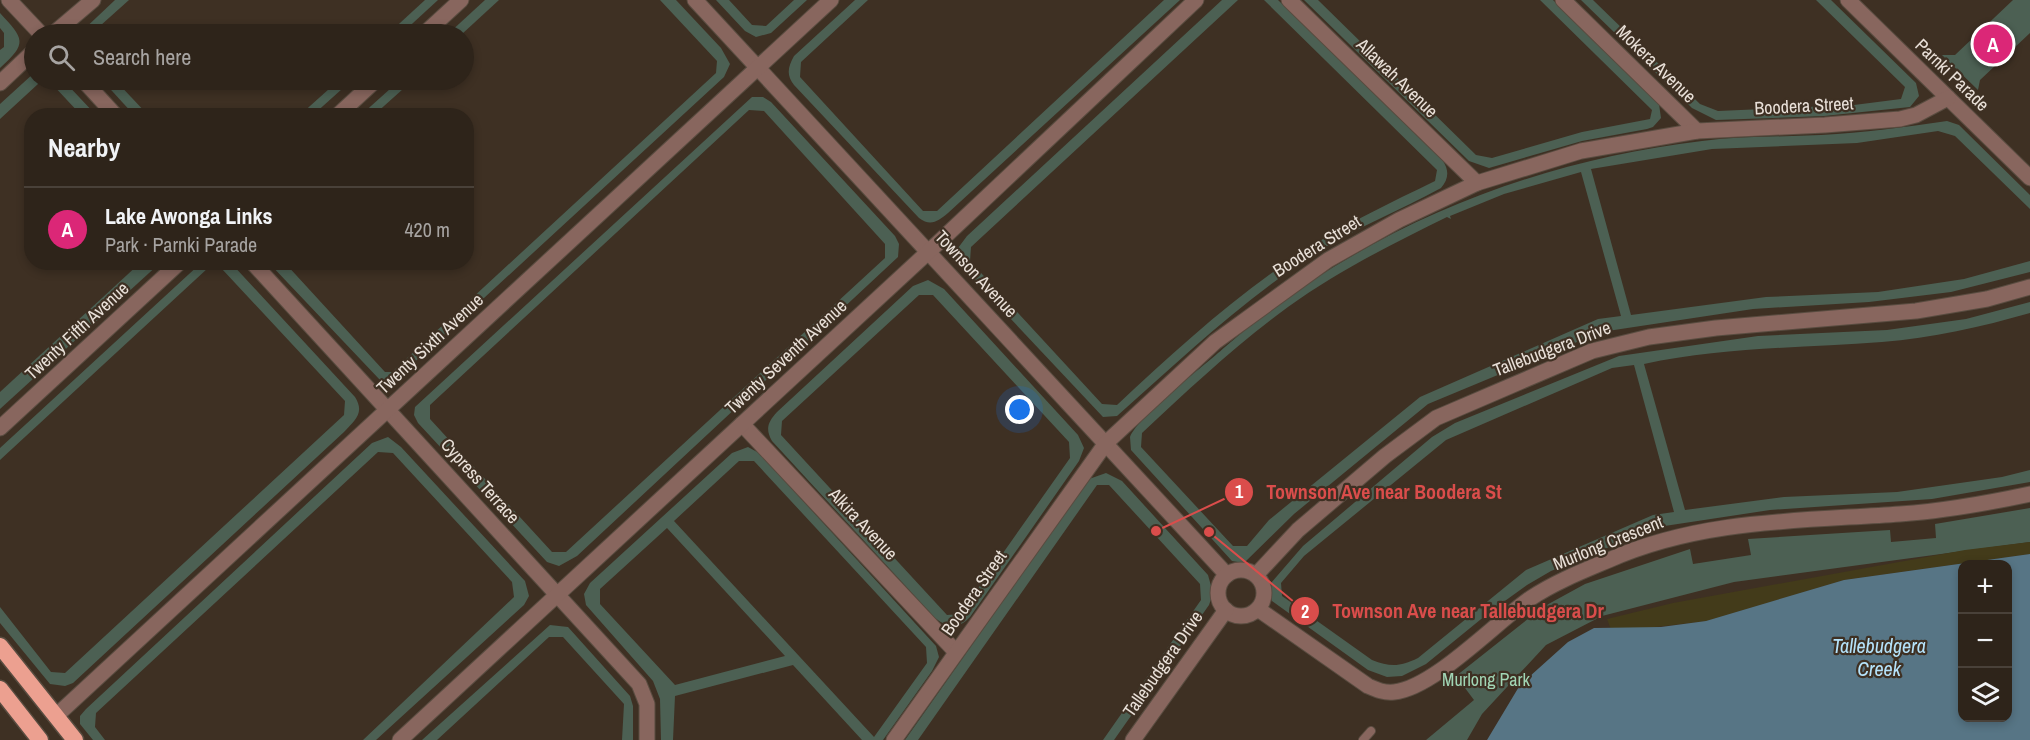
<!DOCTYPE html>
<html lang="en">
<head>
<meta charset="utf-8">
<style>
	:root { --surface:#2e241a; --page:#3a3027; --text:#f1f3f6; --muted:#a7a4a2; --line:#494139; --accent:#db2777 }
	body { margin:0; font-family:"Archivo Narrow",sans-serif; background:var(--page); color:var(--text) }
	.controls { position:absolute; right:18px; bottom:18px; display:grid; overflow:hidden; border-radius:12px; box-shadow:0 3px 9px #0003 }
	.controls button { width:54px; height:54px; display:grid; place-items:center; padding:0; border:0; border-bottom:2px solid var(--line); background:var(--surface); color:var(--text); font:30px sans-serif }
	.you { position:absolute; left:1020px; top:410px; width:21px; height:21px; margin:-15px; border:4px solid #fff; border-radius:50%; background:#1a73e8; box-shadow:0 0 0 9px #1a73e833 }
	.badge { display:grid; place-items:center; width:39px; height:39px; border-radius:50%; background:var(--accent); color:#fff; font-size:20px; font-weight:700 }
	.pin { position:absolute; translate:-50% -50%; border:3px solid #fff; box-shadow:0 2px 6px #0006 }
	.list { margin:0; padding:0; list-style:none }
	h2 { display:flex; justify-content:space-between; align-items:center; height:78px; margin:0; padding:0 24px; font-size:26px }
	h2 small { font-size:20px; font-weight:400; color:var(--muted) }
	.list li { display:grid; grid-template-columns:39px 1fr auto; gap:18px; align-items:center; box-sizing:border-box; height:84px; padding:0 24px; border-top:2px solid var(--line) }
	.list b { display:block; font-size:22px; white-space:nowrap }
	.list p { margin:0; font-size:20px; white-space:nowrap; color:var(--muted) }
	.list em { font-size:20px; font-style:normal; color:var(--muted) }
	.icon { flex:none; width:33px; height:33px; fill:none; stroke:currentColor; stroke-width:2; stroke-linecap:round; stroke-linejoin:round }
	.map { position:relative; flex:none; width:2030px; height:740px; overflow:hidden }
	.search { position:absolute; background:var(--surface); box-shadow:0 3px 9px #0003; left:24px; top:24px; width:450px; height:66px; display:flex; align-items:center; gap:15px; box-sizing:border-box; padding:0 21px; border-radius:33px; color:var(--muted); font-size:22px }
	.panel { position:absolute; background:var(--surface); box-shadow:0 3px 9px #0003; left:24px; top:108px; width:450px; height:162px; border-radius:24px }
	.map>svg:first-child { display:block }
	.green { fill:#4c6053; fill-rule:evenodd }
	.sand { fill:#433b1a }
	.water { fill:#577585; fill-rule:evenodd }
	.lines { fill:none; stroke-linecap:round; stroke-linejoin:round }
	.service-casing { stroke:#594c40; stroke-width:10 }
	.minor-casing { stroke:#594c40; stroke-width:17 }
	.tertiary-casing { stroke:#594c40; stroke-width:17 }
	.trunk-casing { stroke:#594c40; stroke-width:19 }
	.service { stroke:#88665e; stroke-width:8 }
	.minor { stroke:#88665e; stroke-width:15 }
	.tertiary { stroke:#88665e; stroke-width:15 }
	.trunk { stroke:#eca090; stroke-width:16 }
	.labels { text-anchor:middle; stroke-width:4.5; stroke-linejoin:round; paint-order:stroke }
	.street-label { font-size:18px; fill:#e9e0d8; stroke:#3e3023 }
	.park-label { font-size:18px; fill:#a1d6b5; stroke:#3e3023 }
	.water-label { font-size:20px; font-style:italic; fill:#b5e3fb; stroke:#3e3023 }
	.leader { fill:none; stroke:#da4d4b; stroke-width:2 }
	.callout-dot { fill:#da4d4b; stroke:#3e3023; stroke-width:2 }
	.mark-label { font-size:18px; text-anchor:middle; font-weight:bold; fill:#fff }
	.callout-label { font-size:20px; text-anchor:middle; font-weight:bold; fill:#da4d4b; stroke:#3e3023; stroke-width:4.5; stroke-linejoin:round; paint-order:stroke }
</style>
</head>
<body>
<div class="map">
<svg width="2030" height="740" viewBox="0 0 2030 740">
	<rect width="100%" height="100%" fill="#3e3023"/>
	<g class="green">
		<path d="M115,0H129L91,34H79Z"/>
		<path d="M425,0H438L401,34H388Z"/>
		<path d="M485,0H499L462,34H448Z"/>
		<path d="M660,0H676L721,48L730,64L724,77L407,369L391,381L380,380L269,263H285L385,372H392L716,73L717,61Z"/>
		<path d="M716,0H729L752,25L766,26L794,0H807L771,33L756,37L745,31Z"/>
		<path d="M855,0H868L801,62L800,77L923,211H937L1164,0H1180L948,213C938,221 931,227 919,218L794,85C786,75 788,67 794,56Z"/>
		<path d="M1222,0H1238L971,247L970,261L1102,404L1117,405C1177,349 1237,294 1307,249C1347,223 1392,202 1435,181L1437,170L1264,0H1278L1443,161C1449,170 1449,179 1441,188C1401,210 1358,227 1319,251C1245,298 1182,358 1117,416L1103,417L961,266L958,248L967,236Z"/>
		<path d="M1304,0H1318L1476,155L1492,158L1582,132L1650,119L1652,110L1540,0H1553L1659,104L1661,118L1653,127L1647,129L1582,141L1489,168L1469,161Z"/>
		<path d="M1581,0H1593L1700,104L1718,111L1854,105L1901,99L1905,87L1816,0H1831L1916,83L1919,96L1910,107L1824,116L1716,120L1692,108Z"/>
		<path d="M2013,0H2030V33L1980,80L1978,90L1942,55H1955Z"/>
		<path d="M0,13C24,39 28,43 0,68V50L4,47V33L0,28Z"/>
		<path d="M34,73V80H63L96,115H81L52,84H38L0,119V104Z"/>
		<path d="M102,80H115L148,115H134Z"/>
		<path d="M339,80H352L313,115H300Z"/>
		<path d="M400,80H413L374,115H361Z"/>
		<path d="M752,97H763L771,102L895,236L899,244L898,257L577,556L559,566L547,562L418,423L414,415L415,407ZM749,110L764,111L885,244V258L566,552H552L430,419V405Z"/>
		<path d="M1947,121L1959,125L2030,195V209L1955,136L1938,131L1857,143L1712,149L1591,169L1631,315L1766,297L1878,292L1964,279L2030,261V272L1951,292L1869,302L1753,309L1601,332L1428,404L1294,514L1244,563L1232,561L1131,450L1130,437C1139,415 1204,366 1225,347C1359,230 1527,162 1702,141C1742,136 1781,137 1821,135C1863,133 1905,127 1947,121ZM1581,172L1621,316L1598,319L1420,397L1269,520L1247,546H1233L1141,447L1142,433C1189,389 1236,345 1288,307C1338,271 1392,244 1447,217L1451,219L1450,216L1504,194Z"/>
		<path d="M140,263H160L0,409V392Z"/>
		<path d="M201,263H231L355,397C365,413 355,420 344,432L73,683L65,686L50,684L0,623V607L51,672L65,673L344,415L345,401L222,269L208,268L0,460V448Z"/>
		<path d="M928,280L944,289L1078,435L1084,448L1079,461L970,617C959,629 947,628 935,618L772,441C765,429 768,422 777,412L913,286ZM919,295H933L1069,442L1070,458L960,614L947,615L781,435L782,421Z"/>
		<path d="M2030,302V313C1981,327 1932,338 1882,342C1803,348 1722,347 1644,364L1685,510L1784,497L1897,492L2002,477L2030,470V482L1932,499L1770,510L1658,527L1551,571L1527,585L1491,611L1426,664L1402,676L1387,677L1368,670L1272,601L1271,583L1303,546L1432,437L1455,423L1619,356L1758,336L1887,330L1966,319ZM1634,365L1674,512L1653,515L1526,570L1418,658C1400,667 1390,667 1372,660L1282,596L1281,583L1304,556L1446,440L1612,368Z"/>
		<path d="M388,437L401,447L525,581L529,596L524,605L376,740H363L514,597L512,582L393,453L378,452L96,713L95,727L105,740H93L80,724V716L86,709L372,443Z"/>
		<path d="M748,447L759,453L936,646L939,657L932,671L883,740H862L793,665L675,696L673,740H661L660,699L653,681L586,605L584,594L590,583L732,453ZM739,461H754L926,647L927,663L874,737L674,521ZM667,528L785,656L675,685L600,604V589Z"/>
		<path d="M1106,473L1122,481L1208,575L1213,593L1209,605L1114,740H1103L1201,600L1200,584L1109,485H1097L918,740H905L1089,479Z"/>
		<path d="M2030,508V542L1734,582L1602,616L1546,645L1482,714L1467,740H1426L1474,700L1456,676L1543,607L1585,584L1690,549L1693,564L1751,555L1748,539L1890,530L1891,542L1936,538L1935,524Z"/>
		<path d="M550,625L568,627L630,696L633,706V740H622L624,704L563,637H549L437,740H422Z"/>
	</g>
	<path class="sand" d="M2030,542V554L1844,580L1707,621L1612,632L1607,619L1673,603L1965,550Z"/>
	<path class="water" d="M2030,554V740H1487L1520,685L1568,642L1594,628L1661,627L1706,621L1844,580ZM1962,564H2008V718H1962Z"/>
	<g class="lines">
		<defs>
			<path id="service" d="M1363,740L1371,731"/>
			<g id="minor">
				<path d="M9,0L41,34"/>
				<path d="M695,0L1227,575"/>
				<path d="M1289,0L1477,183"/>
				<path d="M1563,0L1697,131"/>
				<path d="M1848,0L2030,178"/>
				<path d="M53,34L93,0"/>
				<path d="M424,34L461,0"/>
				<path d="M83,80L116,116"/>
				<path d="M0,83L34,51"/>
				<path d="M337,116L376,80"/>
				<path d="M252,262L639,684L647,704V740"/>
				<path d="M742,424L956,652"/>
				<path d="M0,428L180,262"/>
				<path d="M1258,609L1368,686C1377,690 1384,693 1394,692C1434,688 1496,622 1531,598C1555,582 1583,571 1609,560C1701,519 1802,521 1900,514C1943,511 1988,503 2030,494"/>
				<path d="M56,716L831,0"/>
				<path d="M400,740L939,242L1196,0"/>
				<path d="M894,740L1106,443L1215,342L1328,260L1399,220L1477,183L1581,151L1697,131L1825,125L1900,119L1916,115L1948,98"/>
			</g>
			<g id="tertiary">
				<circle cx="1241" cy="593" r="23"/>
				<path d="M1256,575L1298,530L1385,456L1436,418L1592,351L1649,337L1716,328L1916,311L1987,299L2030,287"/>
				<path d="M1133,740L1226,610"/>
			</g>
			<g id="trunk">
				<path d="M0,646L75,740"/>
				<path d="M0,689L40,740"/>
			</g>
		</defs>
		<use href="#service" class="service-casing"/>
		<use href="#minor" class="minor-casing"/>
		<use href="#tertiary" class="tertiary-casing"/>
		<use href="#trunk" class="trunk-casing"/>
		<use href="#service" class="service"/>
		<use href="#minor" class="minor"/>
		<use href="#tertiary" class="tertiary"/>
		<use href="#trunk" class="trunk"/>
	</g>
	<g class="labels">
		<g class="street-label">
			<text transform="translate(1656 64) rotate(44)" y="6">Mokera Avenue</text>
			<text transform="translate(1952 75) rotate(44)" y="6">Parnki Parade</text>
			<text transform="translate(1397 78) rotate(44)" y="6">Allawah Avenue</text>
			<text transform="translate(1804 106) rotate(-3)" y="6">Boodera Street</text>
			<text transform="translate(1317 246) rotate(-32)" y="6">Boodera Street</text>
			<text transform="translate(976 274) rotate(47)" y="6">Townson Avenue</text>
			<text transform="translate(77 331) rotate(-43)" y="6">Twenty Fifth Avenue</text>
			<text transform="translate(430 344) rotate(-43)" y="6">Twenty Sixth Avenue</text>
			<text transform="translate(1552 349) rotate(-21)" y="6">Tallebudgera Drive</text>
			<text transform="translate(786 357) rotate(-43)" y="6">Twenty Seventh Avenue</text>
			<text transform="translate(480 481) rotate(48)" y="6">Cypress Terrace</text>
			<text transform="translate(863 524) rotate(47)" y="6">Alkira Avenue</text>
			<text transform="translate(1608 543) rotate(-22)" y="6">Murlong Crescent</text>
			<text transform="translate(974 593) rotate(-55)" y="6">Boodera Street</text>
			<text transform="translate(1163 664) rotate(-55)" y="6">Tallebudgera Drive</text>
		</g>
		<g class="park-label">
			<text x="1486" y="686">Murlong Park</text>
		</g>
		<g class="water-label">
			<text x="1879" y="653">Tallebudgera<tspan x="1879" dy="23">Creek</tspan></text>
		</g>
	</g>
	<path class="leader" d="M1156 531L1239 492M1209 532L1305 611"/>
	<g class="callout-dot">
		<circle cx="1156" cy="531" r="6"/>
		<circle cx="1209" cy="532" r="6"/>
		<circle cx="1239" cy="492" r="15"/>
		<circle cx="1305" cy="611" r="15"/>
	</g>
	<g class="mark-label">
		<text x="1239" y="498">1</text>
		<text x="1305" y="618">2</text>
	</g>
	<g class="callout-label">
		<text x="1384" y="499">Townson Ave near Boodera St</text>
		<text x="1468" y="618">Townson Ave near Tallebudgera Dr</text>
	</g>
</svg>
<div class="controls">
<button>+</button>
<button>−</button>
<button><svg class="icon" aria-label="layers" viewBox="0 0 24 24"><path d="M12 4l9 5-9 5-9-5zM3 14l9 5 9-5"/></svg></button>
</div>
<div class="you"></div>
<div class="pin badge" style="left:1993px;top:44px">A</div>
<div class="search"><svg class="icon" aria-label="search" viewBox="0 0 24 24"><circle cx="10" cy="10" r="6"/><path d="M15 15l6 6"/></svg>Search here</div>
<section class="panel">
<h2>Nearby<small></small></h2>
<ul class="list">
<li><span class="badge">A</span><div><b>Lake Awonga Links</b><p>Park · Parnki Parade</p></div><em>420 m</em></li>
</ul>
</section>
</div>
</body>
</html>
